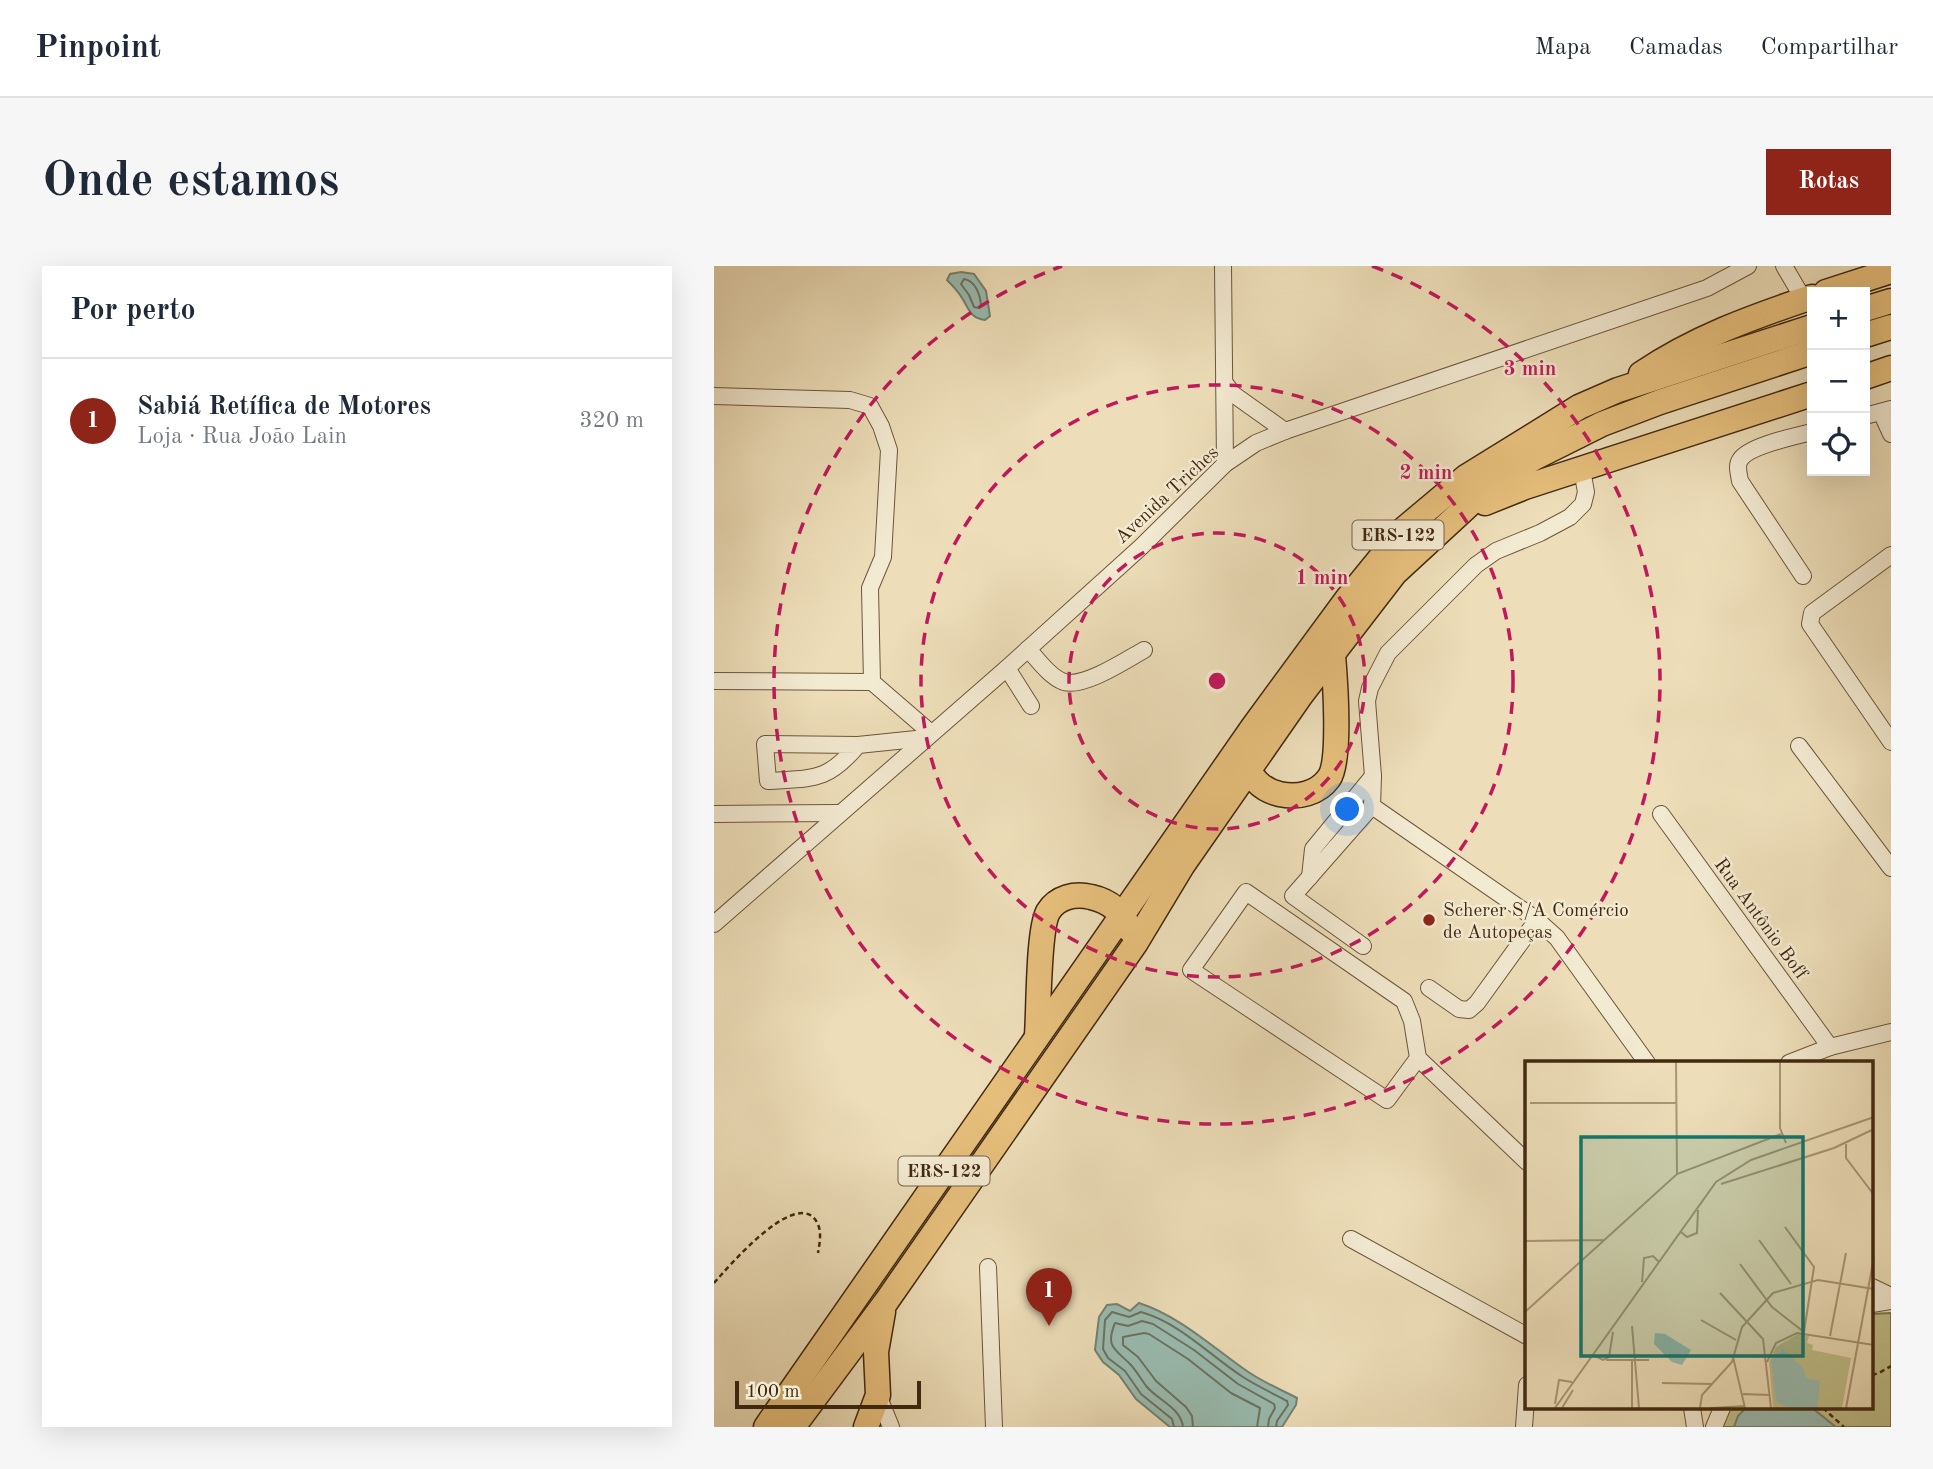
<!DOCTYPE html>
<html lang="pt">
<head>
<meta charset="utf-8">
<style>
	:root { --surface:#fff; --page:#f6f6f7; --text:#1f2937; --muted:#747a83; --line:#e0e1e3; --accent:#8f2418 }
	body { margin:0; font-family:"Old Standard TT",serif; background:var(--page); color:var(--text) }
	.controls { position:absolute; right:21px; top:21px; display:grid; overflow:hidden; border-radius:0px; box-shadow:0 7px 28px #0002 }
	.controls button { width:63px; height:63px; display:grid; place-items:center; padding:0; border:0; border-bottom:2px solid var(--line); background:var(--surface); color:var(--text); font:35px sans-serif }
	.scale { position:absolute; left:21px; bottom:18px; width:186px; box-sizing:border-box; padding-left:7px; border:4px solid #41290f; border-top:0; font-size:19px; line-height:24px; white-space:nowrap; color:#41290f; -webkit-text-stroke:5px #f3ead2; paint-order:stroke }
	.you { position:absolute; left:634px; top:544px; width:24px; height:24px; margin:-18px; border:5px solid #fff; border-radius:50%; background:#1a73e8; box-shadow:0 0 0 10px #1a73e833 }
	.badge { display:grid; place-items:center; width:46px; height:46px; border-radius:50%; background:var(--accent); color:#fff; font-size:23px; font-weight:700 }
	.pin { position:absolute; translate:-50% -58px; filter:drop-shadow(0 2px 4px #0008) }
	.pin::after { content:''; position:absolute; top:37px; width:24px; height:21px; background:inherit; clip-path:polygon(0 0,100% 0,50% 100%) }
	.list { margin:0; padding:0; list-style:none }
	h2 { display:flex; justify-content:space-between; align-items:center; height:91px; margin:0; padding:0 28px; font-size:30px }
	h2 small { font-size:23px; font-weight:400; color:var(--muted) }
	.list li { display:grid; grid-template-columns:46px 1fr auto; gap:21px; align-items:center; box-sizing:border-box; height:126px; padding:0 28px; border-top:2px solid var(--line) }
	.list b { display:block; font-size:26px; white-space:nowrap }
	.list p { margin:0; font-size:23px; white-space:nowrap; color:var(--muted) }
	.list em { font-size:23px; font-style:normal; color:var(--muted) }
	.icon { flex:none; width:38px; height:38px; fill:none; stroke:currentColor; stroke-width:2; stroke-linecap:round; stroke-linejoin:round }
	.map { position:relative; flex:none; width:1177px; height:1161px; overflow:hidden; border-radius:0px }
	header { display:flex; align-items:center; gap:42px; box-sizing:border-box; height:98px; padding:0 35px; background:var(--surface); border-bottom:2px solid var(--line) }
	header strong { font-size:33px }
	nav { display:flex; gap:38px; margin-inline-start:auto; font-size:24px }
	.intro { display:flex; align-items:center; justify-content:space-between; box-sizing:border-box; height:168px; padding:0 42px }
	h1 { margin:0; font-size:49px }
	.button { padding:18px 32px; border-radius:0px; background:var(--accent); color:#fff; font-size:24px; font-weight:700 }
	main { display:flex; gap:42px; padding:0 42px }
	aside { flex:1; background:var(--surface); border-radius:0px; box-shadow:0 7px 28px #0002 }
	.map>svg:first-child { display:block }
	.green { fill:#c0bf8a; stroke:#80744c; stroke-width:2 }
	.water { fill:#99bcb1; stroke:#768170; stroke-width:2 }
	.lines { fill:none; stroke-linecap:round; stroke-linejoin:round }
	.shore { stroke:#6d7260; stroke-width:2 }
	.minor-casing { stroke:#6c563a; stroke-width:18 }
	.highway-casing { stroke:#41290f; stroke-width:27 }
	.path { stroke:#41290f; stroke-width:2.5; stroke-dasharray:5 3.5; stroke-linecap:butt }
	.minor { stroke:#f3ead2; stroke-width:16 }
	.highway { stroke:#e6bf7c; stroke-width:24 }
	.ring { fill:none; stroke:#c2185b; stroke-width:3.5; stroke-dasharray:12 9 }
	.poi-dot { fill:#8f2418; stroke:#f3ead2; stroke-width:2.5 }
	.labels { text-anchor:middle; stroke-width:5; stroke-linejoin:round; paint-order:stroke }
	.shield { fill:#f3ead2; stroke:#76634a; stroke-width:2 }
	.shield-label { font-size:18px; font-weight:bold; fill:#41290f }
	.street-label { font-size:19px; fill:#41290f; stroke:#f3ead2 }
	.poi-label { font-size:19px; fill:#41290f; stroke:#f3ead2; text-anchor:start }
	.inset-road { fill:none; stroke:#a89675; stroke-width:2 }
	.view { fill:#0f766e; fill-opacity:0.15; stroke:#0f766e; stroke-width:3.5 }
	.inset-edge { fill:none; stroke:#41290f; stroke-width:3.5 }
	.centre { fill:#c2185b; stroke:#f3ead2; stroke-width:3.5 }
	.ring-label { font-size:21px; text-anchor:middle; font-weight:bold; fill:#c2185b; stroke:#f3ead2; stroke-width:5; stroke-linejoin:round; paint-order:stroke }
</style>
</head>
<body>
<header>
<strong>Pinpoint</strong>
<nav><a>Mapa</a><a>Camadas</a><a>Compartilhar</a></nav>
</header>
<div class="intro"><h1>Onde estamos</h1><a class="button">Rotas</a></div>
<main>
<aside>
<h2>Por perto<small></small></h2>
<ul class="list">
<li><span class="badge">1</span><div><b>Sabiá Retífica de Motores</b><p>Loja · Rua João Lain</p></div><em>320 m</em></li>
</ul>
</aside>
<div class="map">
<svg width="1177" height="1161" viewBox="0 0 1177 1161">
	<rect width="100%" height="100%" fill="#eddeb9"/>
	<filter id="stains"><feTurbulence type="fractalNoise" baseFrequency=".00286" numOctaves="4"/><feColorMatrix values="0 0 0 0 .2 0 0 0 0 .09 0 0 0 0 .02 0 0 0 .5 -.17"/></filter>
	<radialGradient id="worn" r=".72"><stop offset=".6" stop-color="#630" stop-opacity="0"/><stop offset="1" stop-color="#630" stop-opacity=".3"/></radialGradient>
	<path class="green" d="M1177,1047V1161H1005L1015,1142H1158V1048Z"/>
	<g class="water">
		<path d="M247,6L260,8L272,25L276,50L271,54C256,52 255,43 248,32C244,25 238,19 233,14L236,8Z"/>
		<path d="M425,1037C465,1050 496,1079 530,1103C546,1115 566,1123 583,1132L582,1139L568,1161H456L422,1133L405,1109L389,1096L381,1084L385,1051L393,1039L403,1038L416,1045Z"/>
		<path d="M1032,1142H1098L1122,1161H1020L1024,1150Z"/>
	</g>
	<g class="lines">
		<g class="shore">
			<path d="M250,13C262,15 266,29 267,39L265,42L260,41L255,29L247,18Z"/>
			<path d="M460,1161L458,1153L427,1128L411,1105L394,1092L389,1083L391,1054L398,1046L415,1051L427,1046C466,1057 495,1089 529,1111C543,1120 558,1127 573,1135L574,1139L563,1155L562,1161"/>
			<path d="M469,1161C467,1142 444,1134 433,1121C427,1114 423,1105 416,1098C401,1083 391,1081 401,1057L414,1060L428,1055L439,1058L480,1084L524,1118L560,1138L561,1142L555,1153L554,1161"/>
			<path d="M479,1161L478,1150L472,1141L442,1115L424,1091L409,1079V1071L430,1067L435,1068L474,1093L517,1127L546,1142L543,1161"/>
		</g>
		<defs>
			<g id="minor">
				<path d="M509,0L511,198"/>
				<path d="M1070,0L1090,34"/>
				<path d="M510,116L519,128L571,165"/>
				<path d="M0,130L136,134L156,140L167,160L175,184L169,291L156,322L158,416"/>
				<path d="M1167,146L1177,168"/>
				<path d="M1151,150L1177,143"/>
				<path d="M1177,289L1098,347L1096,358L1177,476"/>
				<path d="M1089,310L1026,215C1025,208 1022,200 1026,194C1034,180 1082,170 1098,166"/>
				<path d="M314,383C324,394 336,411 350,416C370,422 412,394 430,384"/>
				<path d="M293,402L317,440"/>
				<path d="M0,415L158,416L217,467"/>
				<path d="M144,479C113,516 99,512 54,515L51,478L144,479L212,472"/>
				<path d="M1085,480L1177,602"/>
				<path d="M658,540L823,654L843,672L933,797"/>
				<path d="M0,548L125,547"/>
				<path d="M947,548L1116,781"/>
				<path d="M596,611L599,583L659,510"/>
				<path d="M0,658L293,402L427,281L511,198L542,177L571,165L993,22L1034,0"/>
				<path d="M649,680L579,630L658,540L659,510L653,435L656,422L674,387L762,299L782,285L826,267L856,251L869,238L872,226L868,204"/>
				<path d="M715,722L745,743L755,744L763,737L823,654"/>
				<path d="M704,792L673,834L477,704L532,626L690,735L698,755L704,792L813,896"/>
				<path d="M1075,797L1116,781L1177,766"/>
				<path d="M637,973L813,1070"/>
				<path d="M274,1001L280,1161"/>
				<path d="M1158,1021L1177,1030"/>
				<path d="M1158,1038L1177,1035"/>
				<path d="M164,1129L177,1161"/>
				<path d="M978,1142L981,1161"/>
				<path d="M810,1161L813,1119"/>
				<path d="M1000,1161L1008,1142"/>
			</g>
			<g id="highway">
				<path d="M1112,26L1177,5"/>
				<path d="M1151,43L1177,35"/>
				<path d="M1151,69L1177,61"/>
				<path d="M927,108C980,72 1038,51 1098,31"/>
				<path d="M1151,111L1177,102"/>
				<path d="M771,237L811,221L1098,128"/>
				<path d="M533,491C533,531 593,543 615,512C627,495 621,413 619,389"/>
				<path d="M323,769C325,743 324,665 334,646C343,631 361,627 377,631C395,635 409,646 416,664"/>
				<path d="M52,1161L539,461L633,333L690,263L752,211L865,141L904,124L1098,61"/>
				<path d="M79,1161L172,1036L421,678L468,600L587,429L681,307L771,224L820,192L888,158L946,136L1098,86"/>
				<path d="M152,1161L164,1129L162,1086L169,1046"/>
			</g>
		</defs>
		<use href="#minor" class="minor-casing"/>
		<use href="#highway" class="highway-casing"/>
		<g class="path">
			<path d="M0,1017C15,1000 75,930 99,951C109,961 106,975 104,987"/>
			<path d="M1158,1109L1165,1107L1177,1100"/>
			<path d="M1109,1142L1130,1161"/>
		</g>
		<use href="#minor" class="minor"/>
		<use href="#highway" class="highway"/>
	</g>
	<g class="ring">
		<circle cx="503" cy="415" r="148"/>
		<circle cx="503" cy="415" r="296"/>
		<path d="M658 0A443 443 0 1 1 348 0"/>
	</g>
	<circle class="poi-dot" cx="715" cy="654" r="7"/>
	<g class="labels">
		<g class="shield">
			<rect x="638.5" y="254.5" width="91" height="29" rx="5"/>
			<rect x="184.5" y="890.5" width="91" height="29" rx="5"/>
		</g>
		<g class="shield-label">
			<text x="684" y="275">ERS-122</text>
			<text x="230" y="911">ERS-122</text>
		</g>
		<g class="street-label">
			<text transform="translate(452 228) rotate(-43)" y="7">Avenida Triches</text>
			<text transform="translate(1048 652) rotate(54)" y="7">Rua Antônio Boff</text>
		</g>
		<g class="poi-label">
			<text x="729" y="650">Scherer S/A Comércio<tspan x="729" dy="22">de Autopeças</tspan></text>
		</g>
	</g>
	<g transform="translate(811 795)">
		<rect width="348" height="348" fill="#eddeb9"/>
		<path d="M273,273L284,275L282,282L288,284L287,289L326,297L317,347H248L244,301L251,286Z" fill="#c0bf8a"/>
		<path d="M130,272L140,273L166,289L157,304L147,301L129,283ZM258,288L279,308L281,317L295,320L292,347H263L251,340L246,299Z" fill="#99bcb1"/>
		<path class="inset-road" d="M151,1L152,113M255,1V67L261,82M5,42H151M321,83V97L349,134M196,123L309,87L349,68M156,171L162,176L172,172L173,149M234,179L266,223M0,180L79,179M215,203L247,246L279,271L289,206L260,166M117,221L119,197L128,195L134,201M195,232L238,278L246,347M0,251L152,113L256,73M176,259L211,279M107,265L114,347M305,275L321,192M70,295L78,299L84,296L88,271M208,296L220,347M81,299H124M107,299V347M242,301L251,282L272,272L349,284M137,322L187,323M218,333L245,334M30,343L34,319L47,321M30,347L191,121L226,99L349,56M37,347L48,329M175,347L177,334L207,301L217,266L248,232L293,219L349,228M186,347L220,345M321,347L349,196"/>
		<path class="view" d="M56,76H278V295H56Z"/>
		<rect width="348" height="348" class="inset-edge"/>
	</g>
	<circle cx="503" cy="415" r="10" class="centre"/>
	<g class="ring-label">
		<text x="816" y="109">3 min</text>
		<text x="712" y="213">2 min</text>
		<text x="608" y="318">1 min</text>
	</g>
	<rect width="100%" height="100%" filter="url(#stains)"/>
	<rect width="100%" height="100%" fill="url(#worn)"/>
</svg>
<div class="controls">
<button>+</button>
<button>−</button>
<button><svg class="icon" aria-label="locate" viewBox="0 0 24 24"><circle cx="12" cy="12" r="6"/><path d="M12 2v4M12 18v4M2 12h4M18 12h4"/></svg></button>
</div>
<div class="scale">100 m</div>
<div class="you"></div>
<div class="pin badge" style="left:335px;top:1060px">1</div>
</div>
</main>
</body>
</html>
